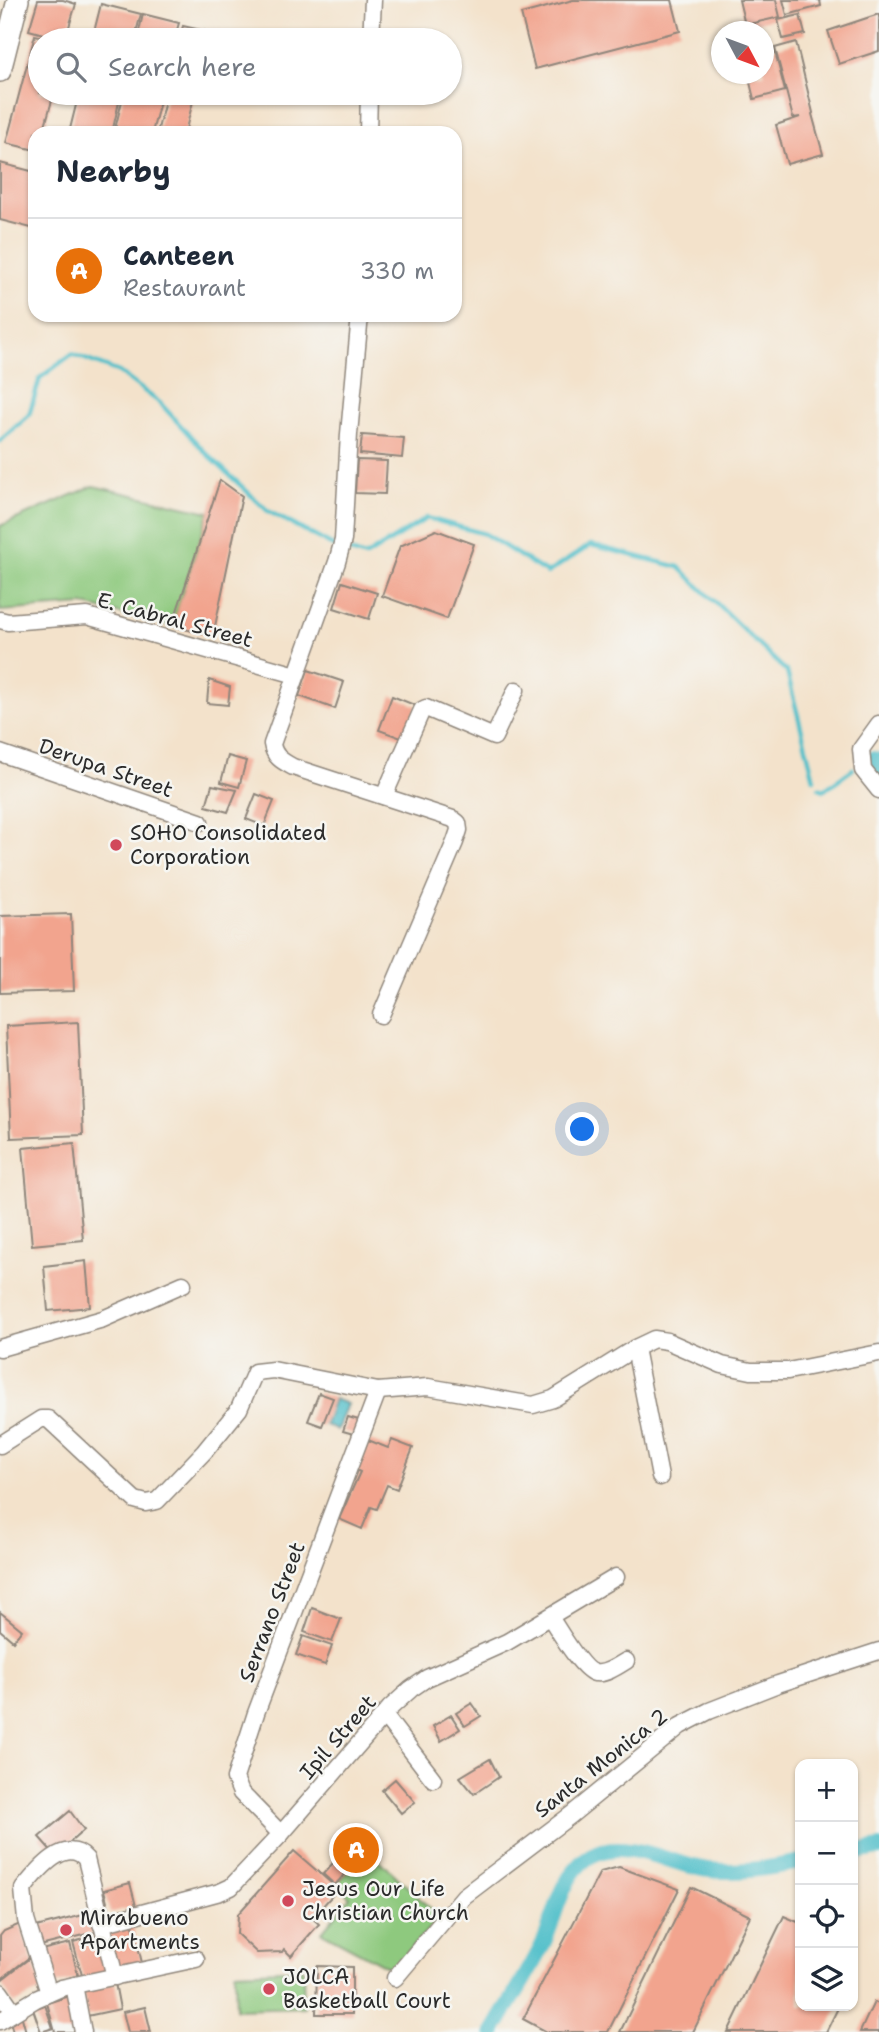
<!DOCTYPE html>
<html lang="en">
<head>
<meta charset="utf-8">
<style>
	:root { --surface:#fff; --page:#f6f6f7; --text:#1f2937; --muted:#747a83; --line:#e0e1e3; --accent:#d1495b }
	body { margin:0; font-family:"Shantell Sans",sans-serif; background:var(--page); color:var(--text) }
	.controls { position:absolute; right:21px; bottom:21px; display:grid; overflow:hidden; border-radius:14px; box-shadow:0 2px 5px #0004 }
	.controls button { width:63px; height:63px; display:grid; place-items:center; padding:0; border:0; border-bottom:2px solid var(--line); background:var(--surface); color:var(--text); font:35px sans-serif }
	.compass { position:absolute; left:711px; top:21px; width:63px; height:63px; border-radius:50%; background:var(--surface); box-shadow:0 2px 5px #0004; rotate:131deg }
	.you { position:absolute; left:583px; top:1130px; width:24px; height:24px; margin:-18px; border:5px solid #fff; border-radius:50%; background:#1a73e8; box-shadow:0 0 0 10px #1a73e833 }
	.badge { display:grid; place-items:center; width:46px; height:46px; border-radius:50%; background:var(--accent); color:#fff; font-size:23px; font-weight:700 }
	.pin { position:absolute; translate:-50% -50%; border:4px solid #fff; box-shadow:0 2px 7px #0006 }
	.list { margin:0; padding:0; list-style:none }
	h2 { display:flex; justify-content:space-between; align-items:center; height:91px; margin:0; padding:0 28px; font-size:30px }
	h2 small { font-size:23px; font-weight:400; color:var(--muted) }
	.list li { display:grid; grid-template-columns:46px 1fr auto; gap:21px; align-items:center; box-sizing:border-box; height:105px; padding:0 28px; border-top:2px solid var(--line) }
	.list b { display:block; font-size:26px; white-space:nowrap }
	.list p { margin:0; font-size:23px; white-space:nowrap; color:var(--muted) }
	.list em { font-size:23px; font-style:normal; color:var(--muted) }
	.icon { flex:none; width:38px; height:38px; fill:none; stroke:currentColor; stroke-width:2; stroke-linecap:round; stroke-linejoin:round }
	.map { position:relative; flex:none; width:879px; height:2032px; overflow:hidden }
	.search { position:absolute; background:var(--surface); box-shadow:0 2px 5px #0004; left:28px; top:28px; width:434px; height:77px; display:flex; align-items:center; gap:18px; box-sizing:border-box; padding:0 24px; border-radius:38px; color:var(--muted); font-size:26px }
	.panel { position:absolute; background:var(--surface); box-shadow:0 2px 5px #0004; left:28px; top:126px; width:434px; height:196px; border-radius:21px }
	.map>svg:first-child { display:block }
	.green { fill:#8ec97e; stroke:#5c7a54; stroke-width:2 }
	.water { fill:#52c0ca; stroke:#3e767a; stroke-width:2 }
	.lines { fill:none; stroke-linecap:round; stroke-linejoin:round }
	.stream { stroke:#52c0ca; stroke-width:4.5 }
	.canal { stroke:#52c0ca; stroke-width:16 }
	.river { stroke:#52c0ca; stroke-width:28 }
	.building { fill:#f2a48e }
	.minor-casing { stroke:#8f867b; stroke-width:19 }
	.major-casing { stroke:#8f867b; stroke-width:24 }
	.minor { stroke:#fff; stroke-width:16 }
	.major { stroke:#fff; stroke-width:21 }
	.poi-dot { fill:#d1495b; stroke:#f6f6f2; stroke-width:2.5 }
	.labels { text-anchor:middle; stroke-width:5; stroke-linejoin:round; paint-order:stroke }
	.street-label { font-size:21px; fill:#2b2b2b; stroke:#f6f6f2 }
	.poi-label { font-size:21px; fill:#2b2b2b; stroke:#f6f6f2; text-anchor:start }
</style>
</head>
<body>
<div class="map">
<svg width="879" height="2032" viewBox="0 0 879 2032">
	<rect width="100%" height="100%" fill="#f6f6f2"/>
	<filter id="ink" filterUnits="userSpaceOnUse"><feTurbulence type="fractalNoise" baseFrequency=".0143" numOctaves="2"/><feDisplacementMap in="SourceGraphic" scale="14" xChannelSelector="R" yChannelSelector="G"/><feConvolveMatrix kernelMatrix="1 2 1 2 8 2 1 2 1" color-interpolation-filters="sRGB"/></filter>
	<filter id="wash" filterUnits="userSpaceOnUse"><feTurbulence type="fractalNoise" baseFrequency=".00686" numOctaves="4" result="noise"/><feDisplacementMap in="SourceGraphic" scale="28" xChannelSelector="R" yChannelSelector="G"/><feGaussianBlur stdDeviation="1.57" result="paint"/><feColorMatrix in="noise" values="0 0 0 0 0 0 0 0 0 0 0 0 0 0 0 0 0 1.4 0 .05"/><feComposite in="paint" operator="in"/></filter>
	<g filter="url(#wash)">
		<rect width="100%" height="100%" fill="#f3e2cb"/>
		<g class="green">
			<path d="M93,486L209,512L172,626L84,605L0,611V526Z"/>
			<path d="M369,1850L439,1917L393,1970L322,1932L350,1897L336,1884Z"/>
			<path d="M303,1969L304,2007L236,2009L235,1972Z"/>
		</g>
		<path class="water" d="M334,1399L347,1404L337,1430L325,1425Z"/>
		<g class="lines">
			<g class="stream">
				<path d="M0,441L29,415L40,378L72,354L119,372L160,403L206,453L268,511L331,545L365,557L427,518L485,534L547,573L591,545L679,567L787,672L814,779"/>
				<path d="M819,788L824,790L853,769"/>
			</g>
			<g class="canal">
				<path d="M853,1853L879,1848"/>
				<path d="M493,2032C509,2004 526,1977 541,1948C553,1925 557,1896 572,1874C606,1823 665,1865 710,1870C741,1873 770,1868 800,1862"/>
			</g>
			<path class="river" d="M873,765L879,771"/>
		</g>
		<g id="blocks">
			<g class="building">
				<path d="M38,0H63L76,4L65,40L29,30Z"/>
				<path d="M573,0H672L680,31L535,69L521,14Z"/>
				<path d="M739,0H776L780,17L745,25Z"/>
				<path d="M783,0H820L821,6L787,15Z"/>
				<path d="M101,4L141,14L134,40H92Z"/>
				<path d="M143,14L179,23L174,40H137Z"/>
				<path d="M879,14V51L839,64L828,31Z"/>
				<path d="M800,15L805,34L783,39L778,20Z"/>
				<path d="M183,26L210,32L208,40H179Z"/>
				<path d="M35,35L52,39L40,40V93H54L43,133H35V150L6,143Z"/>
				<path d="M796,42L813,113L812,114L823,154L787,164L776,125L800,117L793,118L775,48Z"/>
				<path d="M774,48L785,91L754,99L748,74H764V50Z"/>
				<path d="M79,93H121L112,133H69Z"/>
				<path d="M124,93H162L152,133H114Z"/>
				<path d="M167,93H195L185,133H157Z"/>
				<path d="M0,163L35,172V229L0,220Z"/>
				<path d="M362,435L404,438L402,458L360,454Z"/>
				<path d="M357,460L387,461L385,494L355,493Z"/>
				<path d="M220,480L242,496L213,636L172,626Z"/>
				<path d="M436,530L474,544L447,619L382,596L400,546Z"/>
				<path d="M342,582L377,593L369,619L334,608Z"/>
				<path d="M308,670L344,682L335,709L299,696Z"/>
				<path d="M209,680L230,687L228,705L207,703Z"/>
				<path d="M392,696L417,706L404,739L379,730Z"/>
				<path d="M228,756L246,761L239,787L221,782Z"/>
				<path d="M212,785L237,790L228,812L206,806Z"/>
				<path d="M256,794L274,801L264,826L246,819Z"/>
				<path d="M71,914L74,991L0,993V916Z"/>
				<path d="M78,1022L83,1135L11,1138L6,1026Z"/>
				<path d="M74,1143L83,1240L32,1245L23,1148Z"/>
				<path d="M86,1261L90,1307L48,1311L44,1266Z"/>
				<path d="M319,1393L333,1398L322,1426L308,1421Z"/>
				<path d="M348,1417L362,1421L357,1435L343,1431Z"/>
				<path d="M368,1440L388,1448L392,1440L413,1448L397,1489L387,1485L377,1509L371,1507L362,1529L339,1519L360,1472L356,1470Z"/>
				<path d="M312,1608L341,1619L332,1642L304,1632Z"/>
				<path d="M0,1612L22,1630L13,1641L0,1630Z"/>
				<path d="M303,1636L332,1646L325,1665L296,1655Z"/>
				<path d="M472,1703L481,1716L465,1726L456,1713Z"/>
				<path d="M451,1715L460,1729L441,1741L433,1726Z"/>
				<path d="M490,1759L499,1777L474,1794L460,1777Z"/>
				<path d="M395,1779L415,1802L401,1813L382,1790Z"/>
				<path d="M70,1811L84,1830L55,1855L39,1837Z"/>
				<path d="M356,1838L368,1849L335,1885L323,1874Z"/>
				<path d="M294,1851L338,1889L312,1918L319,1924L291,1956L284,1949L282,1952L257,1953L237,1934L238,1914Z"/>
				<path d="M619,1867L679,1889L608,2032H547L523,2019L600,1872Z"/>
				<path d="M130,1883L136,1906L110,1913L104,1890Z"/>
				<path d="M691,1887L750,1916L693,2032H620Z"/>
				<path d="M95,1912L100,1931L36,1947L32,1928Z"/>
				<path d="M784,1916L800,1923V2006H839L826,2032H728Z"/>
				<path d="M132,1921L142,1963L117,1969L107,1927Z"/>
				<path d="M20,1924L31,1956L0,1980V1936L4,1931Z"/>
				<path d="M100,1935L110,1972L83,1979L73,1942Z"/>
				<path d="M70,1943L79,1979L50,1986L41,1950Z"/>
				<path d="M31,1957L42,1990L14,2004L0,1981Z"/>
				<path d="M317,1966L352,1967V2014H316Z"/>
				<path d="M115,1983L120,2009L87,2016L83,1992L87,1989Z"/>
				<path d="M70,1996L78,2032H55L47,2003Z"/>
				<path d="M874,2002L879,2004V2032H860Z"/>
				<path d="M45,2005L53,2028L41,2032L33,2009Z"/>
				<path d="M145,2007L151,2032H128L123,2012Z"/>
				<path d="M21,2014L26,2032H13L10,2021Z"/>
			</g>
		</g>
	</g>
	<g filter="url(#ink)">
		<use href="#blocks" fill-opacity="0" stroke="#8f867b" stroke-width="2"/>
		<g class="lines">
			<defs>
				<g id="minor">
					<path d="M371,40L373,0"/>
					<path d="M368,133L369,93"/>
					<path d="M360,315L349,434L343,540L337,562L272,744C274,757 282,761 293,767L453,819L458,823L459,830L455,842L381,1015"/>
					<path d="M0,620L8,622L87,616L296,675"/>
					<path d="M879,724L861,749L863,770L879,790"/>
					<path d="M0,753L200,822"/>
					<path d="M384,796L422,710L426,708L494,737L516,690"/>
					<path d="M0,1348L103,1319L183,1284"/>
					<path d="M635,1348L660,1477"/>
					<path d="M0,1445L41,1419H48L135,1500L146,1503L157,1501L204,1452L239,1409L255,1372L273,1370L378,1391L428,1387L533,1405L553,1399L635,1348L654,1339L667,1341L722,1365L751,1371H788L879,1353"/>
					<path d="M550,1617C558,1629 582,1671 595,1673C605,1675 618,1666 626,1661"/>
					<path d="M384,1715L433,1779"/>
					<path d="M281,1834L241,1793L235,1778L256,1713L378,1391"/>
					<path d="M101,1924L220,1892L231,1887L281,1834L390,1708L411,1689L427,1678L507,1642L616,1577"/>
					<path d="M395,1978L464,1896L571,1815L680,1726L709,1711L778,1684L879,1651"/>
					<path d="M74,1985L83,2032"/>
					<path d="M0,1992L14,2012"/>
					<path d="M49,1993L26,1920L23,1889C36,1873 65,1835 86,1859L115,1977"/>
					<path d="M0,2021L36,1999L61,1988L196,1959"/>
				</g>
				<path id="major" d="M0,71L18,0"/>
			</defs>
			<use href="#minor" class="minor-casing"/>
			<use href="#major" class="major-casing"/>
			<use href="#minor" class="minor"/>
			<use href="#major" class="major"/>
		</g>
	</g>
	<g class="poi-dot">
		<circle cx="116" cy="845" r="7"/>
		<circle cx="288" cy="1901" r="7"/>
		<circle cx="66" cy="1930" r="7"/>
		<circle cx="269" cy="1989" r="7"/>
	</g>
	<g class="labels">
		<g class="street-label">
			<text transform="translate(175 620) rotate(15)" y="7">E. Cabral Street</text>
			<text transform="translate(106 768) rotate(19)" y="7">Derupa Street</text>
			<text transform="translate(272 1612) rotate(-69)" y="7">Serrano Street</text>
			<text transform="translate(338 1737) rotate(-49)" y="7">Ipil Street</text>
			<text transform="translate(601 1763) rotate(-38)" y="7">Santa Monica 2</text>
		</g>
		<g class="poi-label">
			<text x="130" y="840">SOHO Consolidated<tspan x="130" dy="24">Corporation</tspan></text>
			<text x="302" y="1896">Jesus Our Life<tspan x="302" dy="24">Christian Church</tspan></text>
			<text x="80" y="1925">Mirabueno<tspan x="80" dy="24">Apartments</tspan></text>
			<text x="283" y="1984">JOLCA<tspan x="283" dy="24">Basketball Court</tspan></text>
		</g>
	</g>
</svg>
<div class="controls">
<button>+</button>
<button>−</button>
<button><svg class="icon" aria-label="locate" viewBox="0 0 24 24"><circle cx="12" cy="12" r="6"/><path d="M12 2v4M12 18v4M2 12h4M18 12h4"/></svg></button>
<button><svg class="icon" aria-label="layers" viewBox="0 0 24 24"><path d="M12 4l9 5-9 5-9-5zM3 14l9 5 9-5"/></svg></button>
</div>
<svg class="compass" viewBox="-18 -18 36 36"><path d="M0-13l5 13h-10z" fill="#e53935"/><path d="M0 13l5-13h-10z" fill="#747a83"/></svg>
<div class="you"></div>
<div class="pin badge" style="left:356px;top:1850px;background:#e8710a">A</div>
<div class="search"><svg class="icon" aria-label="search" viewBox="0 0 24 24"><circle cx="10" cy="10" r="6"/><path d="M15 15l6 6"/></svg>Search here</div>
<section class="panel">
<h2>Nearby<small></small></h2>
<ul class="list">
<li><span class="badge" style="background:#e8710a">A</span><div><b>Canteen</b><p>Restaurant</p></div><em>330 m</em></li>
</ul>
</section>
</div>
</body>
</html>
